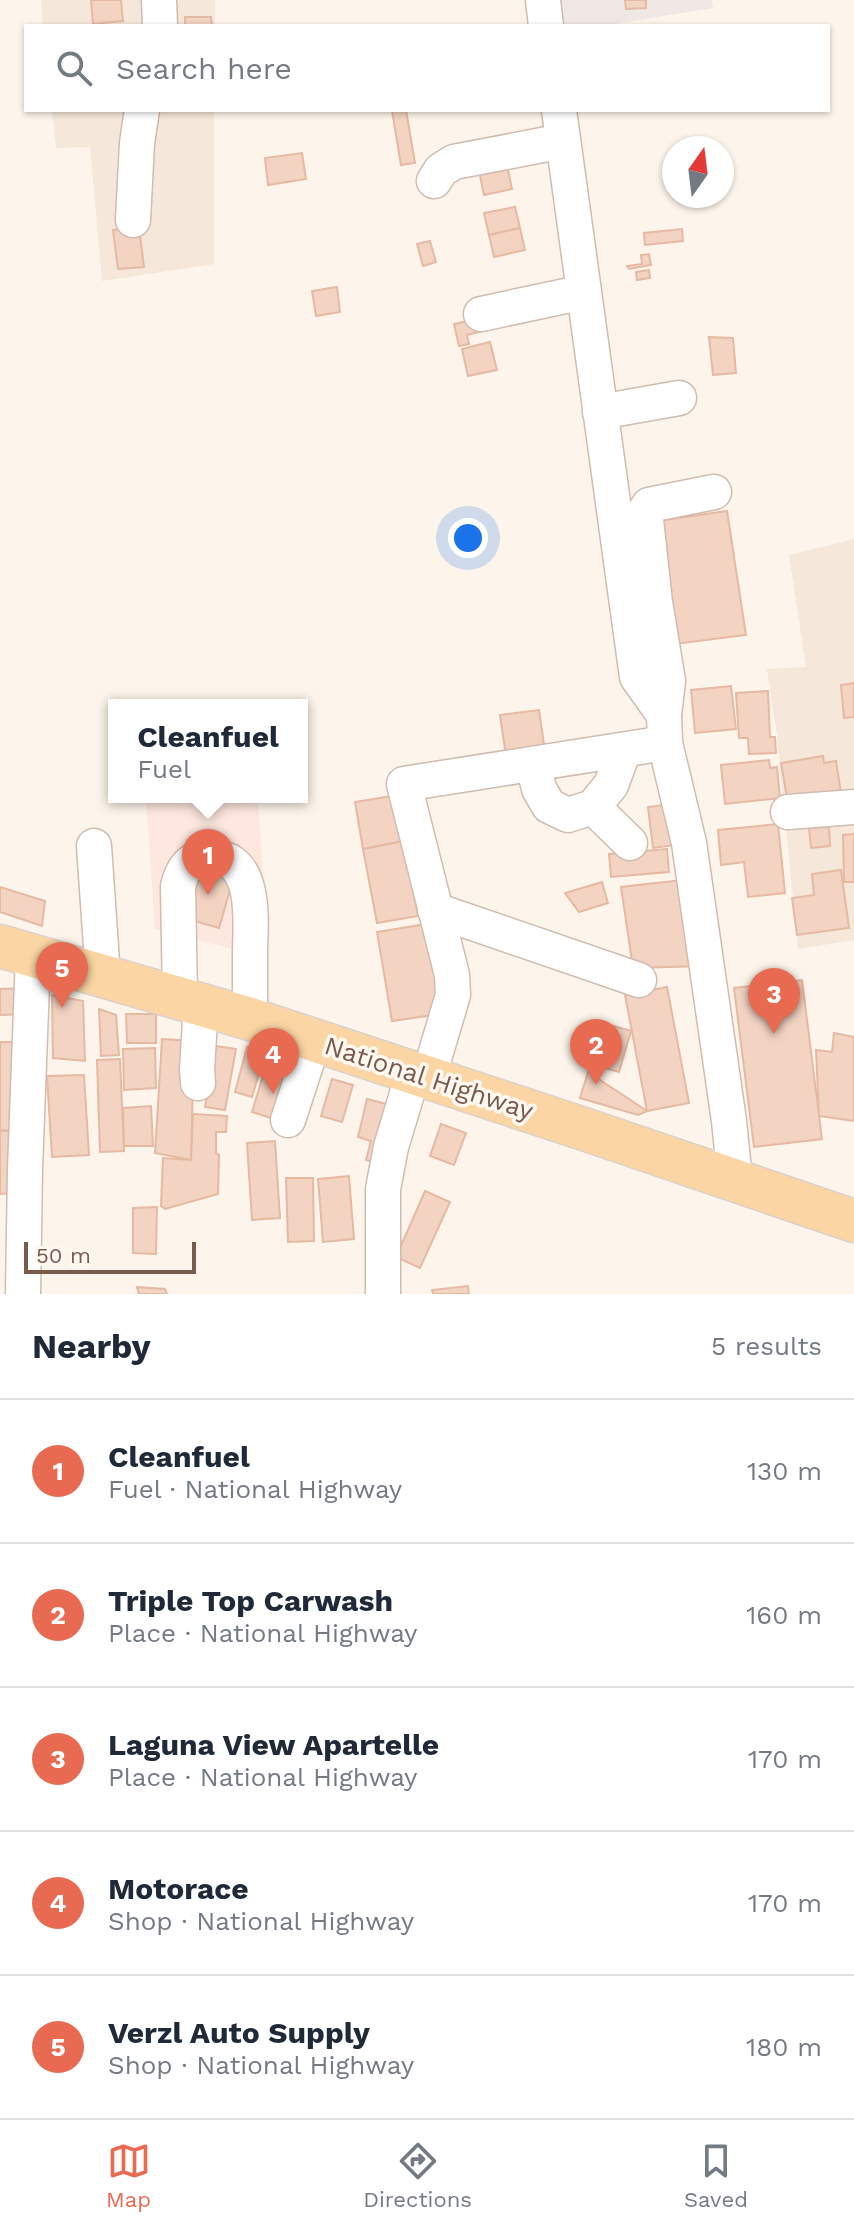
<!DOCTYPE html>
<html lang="en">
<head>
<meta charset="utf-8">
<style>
	:root { --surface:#fff; --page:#f6f6f7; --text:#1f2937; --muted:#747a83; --line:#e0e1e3; --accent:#e76a51 }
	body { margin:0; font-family:"Work Sans",sans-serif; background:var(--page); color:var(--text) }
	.compass { position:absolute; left:662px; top:136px; width:72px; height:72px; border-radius:50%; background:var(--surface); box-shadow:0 2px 6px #0004; rotate:14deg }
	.scale { position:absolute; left:24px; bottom:20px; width:172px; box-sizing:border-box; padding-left:8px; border:4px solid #795a4d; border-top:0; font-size:22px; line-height:28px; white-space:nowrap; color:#795a4d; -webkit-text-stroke:6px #fff9f2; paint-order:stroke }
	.you { position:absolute; left:468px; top:538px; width:28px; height:28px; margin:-20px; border:6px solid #fff; border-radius:50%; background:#1a73e8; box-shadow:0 0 0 12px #1a73e833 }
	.badge { display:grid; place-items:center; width:52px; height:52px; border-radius:50%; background:var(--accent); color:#fff; font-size:26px; font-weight:700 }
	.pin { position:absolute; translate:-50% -66px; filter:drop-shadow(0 2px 4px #0008) }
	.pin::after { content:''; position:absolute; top:42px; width:28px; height:24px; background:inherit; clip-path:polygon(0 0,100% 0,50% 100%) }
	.popup { position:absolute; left:108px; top:699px; width:200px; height:104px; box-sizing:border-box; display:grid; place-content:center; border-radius:0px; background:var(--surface); filter:drop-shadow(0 2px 6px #0005); font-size:26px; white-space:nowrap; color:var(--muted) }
	.popup b { font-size:30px; color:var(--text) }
	.popup::after { content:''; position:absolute; left:50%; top:100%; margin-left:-16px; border:16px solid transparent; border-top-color:var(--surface) }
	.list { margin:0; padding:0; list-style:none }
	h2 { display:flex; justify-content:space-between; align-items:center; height:104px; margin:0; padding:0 32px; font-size:34px }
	h2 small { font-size:26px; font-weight:400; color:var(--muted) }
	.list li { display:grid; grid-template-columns:52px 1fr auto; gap:24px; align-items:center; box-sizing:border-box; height:144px; padding:0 32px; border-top:2px solid var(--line) }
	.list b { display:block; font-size:30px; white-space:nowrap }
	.list p { margin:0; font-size:26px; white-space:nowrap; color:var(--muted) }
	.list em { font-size:26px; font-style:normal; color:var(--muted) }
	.icon { flex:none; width:44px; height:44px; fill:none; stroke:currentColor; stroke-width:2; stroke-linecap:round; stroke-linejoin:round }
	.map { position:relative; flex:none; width:854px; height:1294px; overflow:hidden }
	.search { position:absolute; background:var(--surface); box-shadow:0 2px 6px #0004; left:24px; right:24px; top:24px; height:88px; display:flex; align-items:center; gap:20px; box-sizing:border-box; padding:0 28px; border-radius:0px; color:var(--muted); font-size:30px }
	.sheet { height:824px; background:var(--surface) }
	nav { display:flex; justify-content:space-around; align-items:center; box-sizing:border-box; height:112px; border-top:2px solid var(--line); background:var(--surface); font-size:22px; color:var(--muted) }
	nav a { display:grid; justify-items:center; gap:4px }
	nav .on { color:var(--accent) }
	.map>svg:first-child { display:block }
	.residential { fill:#f5e7d9 }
	.commercial { fill:#fde7df }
	.industrial { fill:#efe8e4 }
	.building { fill:#f3d3c2; stroke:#e6b9a3; stroke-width:2 }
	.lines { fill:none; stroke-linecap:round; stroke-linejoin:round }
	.minor-casing { stroke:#d0bcb0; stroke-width:37 }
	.major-casing { stroke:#d9d1cd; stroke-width:45 }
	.minor { stroke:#fff; stroke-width:34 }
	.major { stroke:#fbd6a4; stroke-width:42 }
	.labels { text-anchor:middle; stroke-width:7; stroke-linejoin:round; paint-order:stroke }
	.street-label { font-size:26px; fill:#795a4d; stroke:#fff9f2 }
</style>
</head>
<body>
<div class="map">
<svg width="854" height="1294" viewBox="0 0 854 1294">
	<rect width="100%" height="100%" fill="#fdf5eb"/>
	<g class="residential">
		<path d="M41,0H215V26H43Z"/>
		<path d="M52,110H214V264L102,281L90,147L56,148Z"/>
		<path d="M854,539V940L798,949L777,735L767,669L806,667L789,555Z"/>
	</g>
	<path class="commercial" d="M146,797H258L268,958L155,929Z"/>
	<path class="industrial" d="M560,0H712L713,8L602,26H563Z"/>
	<g class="building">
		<path d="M91,0H121L123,21L93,24Z"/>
		<path d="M625,0H646V8L626,9Z"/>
		<path d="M185,17H211L212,26H185Z"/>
		<path d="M406,110L415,163L401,165L392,111Z"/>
		<path d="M302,153L306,179L268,185L265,158Z"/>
		<path d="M506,160L512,189L484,195L478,166Z"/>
		<path d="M515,207L520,228L489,235L484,213Z"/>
		<path d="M139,227L144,267L118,269L113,230Z"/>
		<path d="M520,228L525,250L494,257L489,235Z"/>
		<path d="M682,229L683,241L645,245L644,233Z"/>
		<path d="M430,241L436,262L423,266L417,244Z"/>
		<path d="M649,254L651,265L629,269L627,266L642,264L641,255Z"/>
		<path d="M649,270L650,278L637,280L636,272Z"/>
		<path d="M337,287L340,312L316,316L312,291Z"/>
		<path d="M491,316L487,330L467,335L469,344L459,346L454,324Z"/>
		<path d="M709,337L733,338L736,373L713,375Z"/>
		<path d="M490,342L497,370L468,376L462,349Z"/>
		<path d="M727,511L746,635L675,644L657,521Z"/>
		<path d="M854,683V717L844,718L841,685Z"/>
		<path d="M731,686L736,729L695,733L691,690Z"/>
		<path d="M768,691L770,737H775L776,753L749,754L748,738H739L736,693Z"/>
		<path d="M539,710L546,758L507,763L500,715Z"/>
		<path d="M823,756L824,763L836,761L841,793L789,810L781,763Z"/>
		<path d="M769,760L770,768L777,767L780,798L725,804L721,765Z"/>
		<path d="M392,796L404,841L363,849L355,802Z"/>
		<path d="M671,804L676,845L653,848L648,807Z"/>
		<path d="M778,824L785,893L748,897L744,862L721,865L718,830Z"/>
		<path d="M829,827L830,846L811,848L809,828Z"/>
		<path d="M854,834V882H844L843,835Z"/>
		<path d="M404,841L418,916L377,923L363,849Z"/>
		<path d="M667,849L669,872L611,877L609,854Z"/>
		<path d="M197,862L235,873L219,928L181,917Z"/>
		<path d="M841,870L849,928L797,935L792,898L814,895L812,874Z"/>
		<path d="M691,879L704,966L633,968L621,887Z"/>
		<path d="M602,882L608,903L579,912L565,893Z"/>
		<path d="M0,887L45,901L42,926L0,912Z"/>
		<path d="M432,923L447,1013L392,1021L377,932Z"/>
		<path d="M802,980L822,1139L754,1147L734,988Z"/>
		<path d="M667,987L689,1103L647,1111L625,995Z"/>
		<path d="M26,988L27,1014L0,1015V989Z"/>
		<path d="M52,995L83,1001L85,1061L53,1058Z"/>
		<path d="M99,1009L116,1015L119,1055L101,1056Z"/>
		<path d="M126,1014H156V1043H127Z"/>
		<path d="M600,1022L631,1031L619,1072L588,1063Z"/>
		<path d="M834,1033L854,1037V1121L819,1116L816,1050L832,1052Z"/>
		<path d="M162,1039L194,1041L191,1160L155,1153Z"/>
		<path d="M0,1042H16V1131L0,1130Z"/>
		<path d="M216,1046L236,1049L225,1110L205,1107Z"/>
		<path d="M247,1047L265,1052L252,1097L235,1092Z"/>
		<path d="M155,1048L156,1088L124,1090L123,1049Z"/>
		<path d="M120,1059L124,1151L100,1152L97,1060Z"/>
		<path d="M266,1066L295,1075L280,1121L252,1112Z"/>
		<path d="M588,1072L647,1111L638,1115L580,1098Z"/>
		<path d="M84,1075L89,1155L52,1157L47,1076Z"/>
		<path d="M332,1079L353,1085L342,1122L321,1116Z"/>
		<path d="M367,1099L394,1106L377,1163L366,1160L371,1141L358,1137Z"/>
		<path d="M151,1106L153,1146H124L123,1108Z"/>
		<path d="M193,1114L227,1116L226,1132H216V1153L219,1155L218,1194L165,1209L161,1206L163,1158L191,1160Z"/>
		<path d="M441,1124L466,1133L454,1165L430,1156Z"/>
		<path d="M0,1131H9L13,1193L0,1194Z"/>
		<path d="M275,1141L280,1218L252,1220L247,1143Z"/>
		<path d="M349,1176L354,1239L323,1242L318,1179Z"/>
		<path d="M286,1178H313L314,1241L288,1242Z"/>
		<path d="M425,1191L450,1202L420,1268L396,1257Z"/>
		<path d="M157,1207L156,1254L133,1253V1208Z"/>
		<path d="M468,1286L469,1294H433L432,1290Z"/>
		<path d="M137,1287L165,1289L167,1294H139Z"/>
	</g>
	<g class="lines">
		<defs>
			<g id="minor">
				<path d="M159,0L160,26"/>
				<path d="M543,0L546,26"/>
				<path d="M559,110L637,677L664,715L665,743L689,843L729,1121L735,1180"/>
				<path d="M434,181L441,170L454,162L563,141"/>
				<path d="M133,220L137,143L142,110"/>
				<path d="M481,314L584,292"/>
				<path d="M600,412L679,398"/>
				<path d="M664,715L668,681L655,602L645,511L649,505L714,492"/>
				<path d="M533,764L539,789L549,806L568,815L593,807L611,785L624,750"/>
				<path d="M593,807L630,843"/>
				<path d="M788,812L854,807"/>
				<path d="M94,846L103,976"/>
				<path d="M435,910L639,980"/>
				<path d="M180,998L178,886C182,871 188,859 206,857C257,852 251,918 250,950C250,973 250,996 250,1019"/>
				<path d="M428,1079L453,995L452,975L404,784L665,743"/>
				<path d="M198,1083L197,1070L201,1004"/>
				<path d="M288,1120L314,1040"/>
				<path d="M23,1294L25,1170L33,956"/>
				<path d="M383,1294V1189L391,1147L413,1074"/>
			</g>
			<path id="major" d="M0,946L250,1019L584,1129L854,1221"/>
		</defs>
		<use href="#minor" class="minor-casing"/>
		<use href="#major" class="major-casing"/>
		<use href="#minor" class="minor"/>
		<use href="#major" class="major"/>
	</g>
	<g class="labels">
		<g class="street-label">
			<text transform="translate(429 1078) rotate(18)" y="9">National Highway</text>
		</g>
	</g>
</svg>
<svg class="compass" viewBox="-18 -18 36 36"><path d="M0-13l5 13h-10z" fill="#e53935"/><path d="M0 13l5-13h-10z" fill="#747a83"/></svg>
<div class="scale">50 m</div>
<div class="you"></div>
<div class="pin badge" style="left:208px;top:895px">1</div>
<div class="popup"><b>Cleanfuel</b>Fuel</div>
<div class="pin badge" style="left:596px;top:1085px">2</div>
<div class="pin badge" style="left:774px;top:1034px">3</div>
<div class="pin badge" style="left:273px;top:1094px">4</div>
<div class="pin badge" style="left:62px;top:1008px">5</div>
<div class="search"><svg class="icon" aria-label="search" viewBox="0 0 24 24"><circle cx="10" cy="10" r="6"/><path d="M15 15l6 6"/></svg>Search here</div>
</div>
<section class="sheet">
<h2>Nearby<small>5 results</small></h2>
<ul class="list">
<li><span class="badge">1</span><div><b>Cleanfuel</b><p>Fuel · National Highway</p></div><em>130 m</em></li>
<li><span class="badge">2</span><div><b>Triple Top Carwash</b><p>Place · National Highway</p></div><em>160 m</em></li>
<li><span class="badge">3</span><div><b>Laguna View Apartelle</b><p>Place · National Highway</p></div><em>170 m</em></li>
<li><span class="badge">4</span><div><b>Motorace</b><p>Shop · National Highway</p></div><em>170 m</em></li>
<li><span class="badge">5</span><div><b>Verzl Auto Supply</b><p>Shop · National Highway</p></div><em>180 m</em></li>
</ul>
</section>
<nav>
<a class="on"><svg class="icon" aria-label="map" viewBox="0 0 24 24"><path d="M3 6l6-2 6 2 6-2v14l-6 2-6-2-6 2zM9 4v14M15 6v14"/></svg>Map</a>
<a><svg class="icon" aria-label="directions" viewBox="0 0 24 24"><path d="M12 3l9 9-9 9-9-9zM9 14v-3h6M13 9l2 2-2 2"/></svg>Directions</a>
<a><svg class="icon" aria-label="saved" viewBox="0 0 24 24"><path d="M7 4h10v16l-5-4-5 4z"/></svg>Saved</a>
</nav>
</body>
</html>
